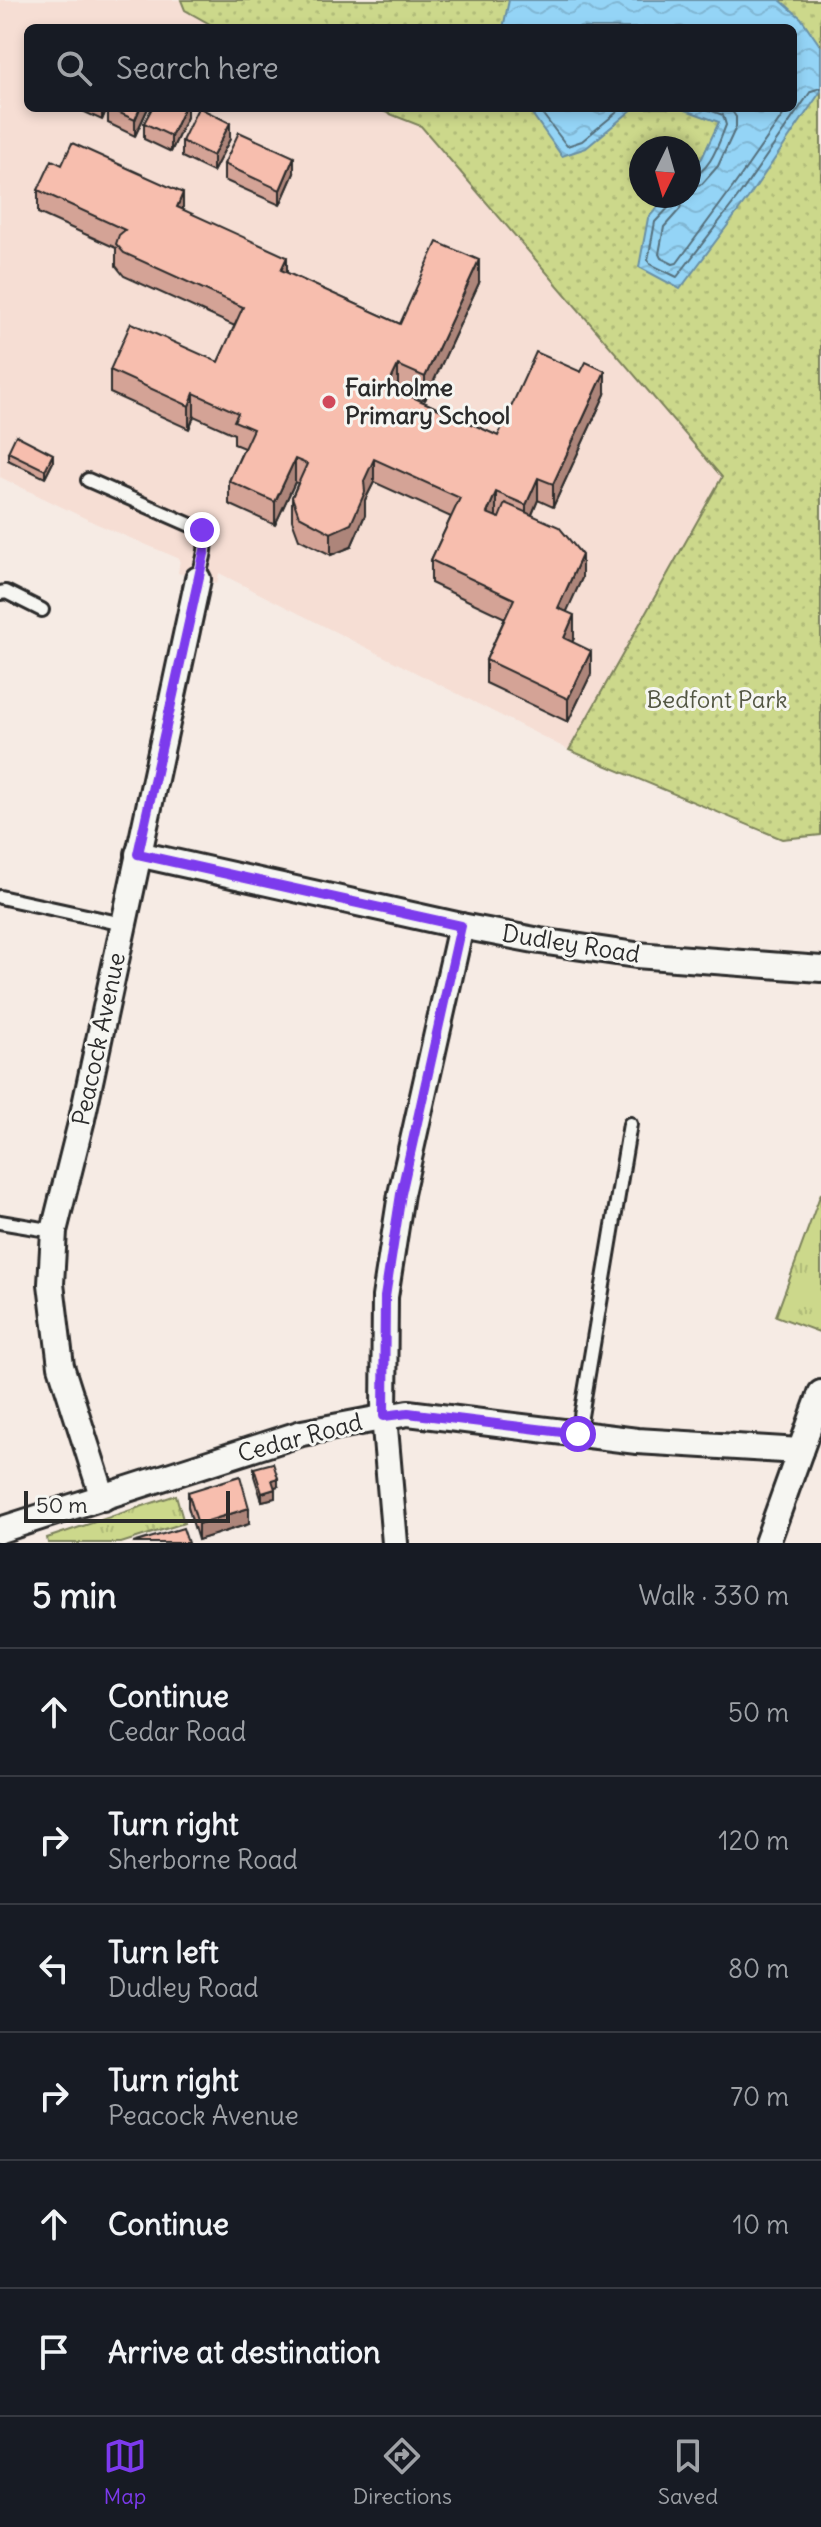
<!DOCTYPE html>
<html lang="en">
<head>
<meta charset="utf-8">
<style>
	:root { --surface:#171b24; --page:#242831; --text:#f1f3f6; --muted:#9ea1a6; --line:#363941; --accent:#7c3aed }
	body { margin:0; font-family:Delius,sans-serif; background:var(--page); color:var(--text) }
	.compass { position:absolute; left:629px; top:136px; width:72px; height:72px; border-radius:50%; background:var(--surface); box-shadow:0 4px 12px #0003; rotate:185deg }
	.scale { position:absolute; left:24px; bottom:20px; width:206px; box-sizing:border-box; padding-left:8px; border:4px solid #2b2b2b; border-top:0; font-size:22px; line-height:28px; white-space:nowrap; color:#2b2b2b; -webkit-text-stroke:6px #f6f6f2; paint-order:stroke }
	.stop { position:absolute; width:24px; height:24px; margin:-18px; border:6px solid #7c3aed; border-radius:50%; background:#fff }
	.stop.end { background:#7c3aed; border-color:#fff; box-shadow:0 2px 8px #0008 }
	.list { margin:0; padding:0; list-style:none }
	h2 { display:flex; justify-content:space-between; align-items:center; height:104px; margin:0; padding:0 32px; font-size:34px }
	h2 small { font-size:26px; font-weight:400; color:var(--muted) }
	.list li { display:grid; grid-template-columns:52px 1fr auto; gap:24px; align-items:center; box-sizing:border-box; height:128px; padding:0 32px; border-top:2px solid var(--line) }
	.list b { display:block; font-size:30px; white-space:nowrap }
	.list p { margin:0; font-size:26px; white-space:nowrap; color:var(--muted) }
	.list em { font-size:26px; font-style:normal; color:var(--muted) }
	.icon { flex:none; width:44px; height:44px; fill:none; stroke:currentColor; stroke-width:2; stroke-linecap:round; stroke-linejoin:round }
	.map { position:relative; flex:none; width:821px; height:1543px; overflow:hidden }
	.search { position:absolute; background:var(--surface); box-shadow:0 4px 12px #0003; left:24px; right:24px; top:24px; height:88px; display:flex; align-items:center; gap:20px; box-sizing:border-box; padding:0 28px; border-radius:12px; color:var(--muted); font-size:30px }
	.sheet { height:872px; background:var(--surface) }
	nav { display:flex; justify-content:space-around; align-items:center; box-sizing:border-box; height:112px; border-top:2px solid var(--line); background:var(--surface); font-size:22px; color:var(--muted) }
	nav a { display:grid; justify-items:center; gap:4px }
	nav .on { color:var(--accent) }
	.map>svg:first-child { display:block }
	.built { fill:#f6ded4 }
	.grass { fill:url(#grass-tufts); stroke:#7c825b; stroke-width:2 }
	.park { fill:url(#park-dots); stroke:#7c825b; stroke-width:2; fill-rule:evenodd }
	.water { fill:url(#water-waves); stroke:#6a90a5; stroke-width:2 }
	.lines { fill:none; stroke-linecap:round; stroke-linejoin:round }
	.shore { stroke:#556f7c; stroke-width:2 }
	.service-casing { stroke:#2b2b2b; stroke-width:18 }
	.minor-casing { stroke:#2b2b2b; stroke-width:30 }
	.service { stroke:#f6f6f2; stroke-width:12 }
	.minor { stroke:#f6f6f2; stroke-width:24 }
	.wall { fill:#d4a396; stroke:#2b2b2b; stroke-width:2 }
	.shaded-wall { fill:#ad857a; stroke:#2b2b2b; stroke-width:2 }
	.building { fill:#f7beae; stroke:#2b2b2b; stroke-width:2 }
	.route { stroke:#7c3aed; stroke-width:10 }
	.poi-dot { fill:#d1495b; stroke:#f6f6f2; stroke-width:3 }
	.labels { text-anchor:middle; stroke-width:6; stroke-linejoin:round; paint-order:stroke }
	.poi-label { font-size:24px; font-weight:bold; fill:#2b2b2b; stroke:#f6f6f2; text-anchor:start }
	.park-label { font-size:24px; fill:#535643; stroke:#f6f6f2 }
	.street-label { font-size:24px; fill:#2b2b2b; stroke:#f6f6f2 }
</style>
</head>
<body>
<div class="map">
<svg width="821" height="1543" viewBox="0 0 821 1543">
	<defs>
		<pattern id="grass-tufts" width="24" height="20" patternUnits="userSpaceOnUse" patternTransform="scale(2)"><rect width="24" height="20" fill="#ccd88b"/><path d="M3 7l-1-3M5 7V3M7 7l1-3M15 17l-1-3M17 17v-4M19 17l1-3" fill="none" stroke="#afba78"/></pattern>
		<pattern id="park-dots" width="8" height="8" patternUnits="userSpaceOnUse" patternTransform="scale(2)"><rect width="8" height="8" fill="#ccd88b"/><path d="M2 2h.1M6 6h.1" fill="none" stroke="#afba78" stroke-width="1.8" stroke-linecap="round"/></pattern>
		<pattern id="water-waves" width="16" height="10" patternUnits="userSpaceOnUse" patternTransform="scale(2)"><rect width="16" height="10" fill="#94d4f6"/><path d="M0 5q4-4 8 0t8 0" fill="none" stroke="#80b6d3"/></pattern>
	</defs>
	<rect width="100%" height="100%" fill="#f6ebe4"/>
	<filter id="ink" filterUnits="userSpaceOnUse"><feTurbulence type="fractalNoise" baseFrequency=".0125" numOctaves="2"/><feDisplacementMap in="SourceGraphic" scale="16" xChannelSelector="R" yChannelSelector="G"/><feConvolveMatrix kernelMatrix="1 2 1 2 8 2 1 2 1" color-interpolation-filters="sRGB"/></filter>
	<g filter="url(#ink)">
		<path class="built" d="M0,0H181L185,10L217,28H28V108H375L421,126L723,478L569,750L219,573L217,583L178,573L180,559L97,524L0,477Z"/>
		<g class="grass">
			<path d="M821,1193V1327L819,1332L776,1316Z"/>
			<path d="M176,1495L184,1523L121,1543H48L47,1538Z"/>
		</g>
		<path class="park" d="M181,0H821V835L782,839L569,750L722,477L421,126L375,108H793V28H217L185,10ZM641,148H689V196H641Z"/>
		<g class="water">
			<path d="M509,0H780L801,18L821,47V91L748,198L680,289L639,267L648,218L668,196H689V173L702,158L719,122L680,108H793V28H503Z"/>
			<path d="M528,108H634L586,148L562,156Z"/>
		</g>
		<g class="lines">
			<g class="shore">
				<path d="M538,108L567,146L582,141L622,108"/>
				<path d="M689,177C710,174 719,142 726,125L723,115L704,108"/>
				<path d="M689,187L702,184L718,166L736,127V117L730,108"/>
				<path d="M673,196L672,204L655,222L648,260L650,264L677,277L741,193L811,91L821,88"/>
				<path d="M683,196L680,209L664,227L659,254L661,258L673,264L677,263L733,187L788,108"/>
			</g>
			<defs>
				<g id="service">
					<path d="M88,480L202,530C210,546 202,562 198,579"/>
					<path d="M0,593L6,592L42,610"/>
					<path d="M0,897L123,924"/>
					<path d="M0,1222L54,1231"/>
					<path d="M578,1434L630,1124"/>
				</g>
				<g id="minor">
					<path d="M138,854L461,926L540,941L636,955L821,969"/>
					<path d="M103,1498L61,1366L51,1284L54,1231L82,1119L198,579"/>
					<path d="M0,1530L302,1433L408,1413L637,1441L800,1451"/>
					<path d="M395,1543L384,1416L385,1297L401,1194L461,926"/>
					<path d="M767,1543L821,1393"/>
				</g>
			</defs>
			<use href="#service" class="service-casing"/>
			<use href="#minor" class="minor-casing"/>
			<use href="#service" class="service"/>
			<use href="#minor" class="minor"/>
		</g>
		<g class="wall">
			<path d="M76,108H107L102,120Z"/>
			<path d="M108,108H148L135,136L108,123Z"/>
			<path d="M187,108V117L171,152L144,139V123Z"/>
			<path d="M230,139L213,172L182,157V141Z"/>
			<path d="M224,164L294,173L280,205L224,180Z"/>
			<path d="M62,165L183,210L287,273L400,324L479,283L425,400L398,388L397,390L498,436L605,394L553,507L538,500L532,515L582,578L566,612L574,638L572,642L591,674L568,722L486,683V660L505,618L431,583V560L451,517L374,482L365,500V515L351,547L331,555L299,539L292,520V497L298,483L295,482L275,525L229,504V481L244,448L234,444V434L194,416L189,429L110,393V370L218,362L235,326L124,276L116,266V248L38,213V190Z"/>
			<path d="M8,452L53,462L45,478L8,460Z"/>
			<path d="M254,1468L278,1486L274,1487L275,1498L262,1501L254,1476Z"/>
			<path d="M188,1492L249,1524L198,1540L188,1507Z"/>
		</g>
		<g class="shaded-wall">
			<path d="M102,108H107L102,120Z"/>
			<path d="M140,108H148L135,136V120Z"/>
			<path d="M184,108H187V117L171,152V136Z"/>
			<path d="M230,123V139L213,172V156Z"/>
			<path d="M294,157V173L280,205V190Z"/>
			<path d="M183,193V216L177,207Z"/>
			<path d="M287,257V280L281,270Z"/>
			<path d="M479,260V283L425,400V377Z"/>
			<path d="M398,365V388L388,409V386Z"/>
			<path d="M605,371V394L553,507V484Z"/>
			<path d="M194,393V416L189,429V406Z"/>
			<path d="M53,454V462L45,478V470Z"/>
			<path d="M295,459V482L275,525V502Z"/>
			<path d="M374,459V482L365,500V515L351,547L331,555V533Z"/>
			<path d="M538,478V500L526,528V505Z"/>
			<path d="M496,492V515L487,536V513Z"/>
			<path d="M582,555V578L558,631V608Z"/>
			<path d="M574,615V638L564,661V638Z"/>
			<path d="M591,651V674L568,722V699Z"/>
			<path d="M278,1478V1486L272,1488V1480Z"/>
			<path d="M275,1489V1498L262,1501V1493Z"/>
			<path d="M249,1508V1524L198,1540V1524Z"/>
		</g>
		<g class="building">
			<path d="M109,108H140L135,120Z"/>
			<path d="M152,108H184L171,136L144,123Z"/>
			<path d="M198,108H200L230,123L213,156L182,141Z"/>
			<path d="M239,132L294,157L280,190L224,164Z"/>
			<path d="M72,143L183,193L177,207L287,257L281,270L400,324L437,242L479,260L425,377L398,365L388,386L498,436L536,352L581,372L586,362L605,371L553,484L538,478L526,505L496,492L487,513L499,518L505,503L559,527L582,555L558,608L574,615L564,638L591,651L568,699L486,660L514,599L431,560L460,498L374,459L364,481L365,492L351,524L331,533L299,516L292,497L307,464L295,459L275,502L229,481L253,429L234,421L238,413L194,393L189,406L110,370L131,323L218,362L243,307L124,253L116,244L119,235L125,230L38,190L52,160L62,165Z"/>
			<path d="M16,435L53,454L45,470L8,452Z"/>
			<path d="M273,1463L278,1478L272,1480L275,1489L262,1493L254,1468Z"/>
			<path d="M240,1476L249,1508L198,1524L188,1492Z"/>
			<path d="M183,1528L188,1543H133Z"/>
		</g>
	</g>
	<g class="lines" filter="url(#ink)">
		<path class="route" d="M202,530L206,539V545L138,854L461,926L401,1194L385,1297L384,1416L408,1413L578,1434"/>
	</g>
	<circle class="poi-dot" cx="329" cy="402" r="8"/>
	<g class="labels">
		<g class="poi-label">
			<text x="345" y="396">Fairholme<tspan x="345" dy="28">Primary School</tspan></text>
		</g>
		<g class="park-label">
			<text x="717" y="708">Bedfont Park</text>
		</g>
		<g class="street-label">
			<text transform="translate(571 944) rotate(9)" y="8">Dudley Road</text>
			<text transform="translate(99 1039) rotate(-78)" y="8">Peacock Avenue</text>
			<text transform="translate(300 1438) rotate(-15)" y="8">Cedar Road</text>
		</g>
	</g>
</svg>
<svg class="compass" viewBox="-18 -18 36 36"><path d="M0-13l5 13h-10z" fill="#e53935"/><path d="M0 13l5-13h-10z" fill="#9ea1a6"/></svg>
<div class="scale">50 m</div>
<div class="stop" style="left:578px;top:1434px"></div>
<div class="stop end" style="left:202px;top:530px"></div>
<div class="search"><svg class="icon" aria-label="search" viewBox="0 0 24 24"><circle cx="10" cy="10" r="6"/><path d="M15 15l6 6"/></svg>Search here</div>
</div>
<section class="sheet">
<h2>5 min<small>Walk · 330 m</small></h2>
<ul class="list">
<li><svg class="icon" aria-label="ahead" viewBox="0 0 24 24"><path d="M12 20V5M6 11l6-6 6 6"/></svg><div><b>Continue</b><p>Cedar Road</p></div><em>50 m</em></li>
<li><svg class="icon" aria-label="right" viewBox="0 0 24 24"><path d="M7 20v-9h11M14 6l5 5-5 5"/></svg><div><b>Turn right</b><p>Sherborne Road</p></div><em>120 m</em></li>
<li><svg class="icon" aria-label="left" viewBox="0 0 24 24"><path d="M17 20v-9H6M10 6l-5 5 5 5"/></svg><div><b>Turn left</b><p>Dudley Road</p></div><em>80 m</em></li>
<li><svg class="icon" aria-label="right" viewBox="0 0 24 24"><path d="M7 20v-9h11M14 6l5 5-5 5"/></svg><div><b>Turn right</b><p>Peacock Avenue</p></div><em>70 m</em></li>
<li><svg class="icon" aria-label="ahead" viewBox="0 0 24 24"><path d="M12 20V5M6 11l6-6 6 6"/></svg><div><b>Continue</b></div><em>10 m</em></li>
<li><svg class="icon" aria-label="arrive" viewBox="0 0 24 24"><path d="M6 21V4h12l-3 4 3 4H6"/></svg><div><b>Arrive at destination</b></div></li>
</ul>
</section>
<nav>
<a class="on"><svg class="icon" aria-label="map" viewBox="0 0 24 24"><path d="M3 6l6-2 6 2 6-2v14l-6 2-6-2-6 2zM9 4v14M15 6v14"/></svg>Map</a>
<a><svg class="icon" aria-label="directions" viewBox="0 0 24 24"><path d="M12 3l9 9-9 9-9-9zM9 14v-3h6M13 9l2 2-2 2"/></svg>Directions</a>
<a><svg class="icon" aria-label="saved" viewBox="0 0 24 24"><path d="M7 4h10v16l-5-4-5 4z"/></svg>Saved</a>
</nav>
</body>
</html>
